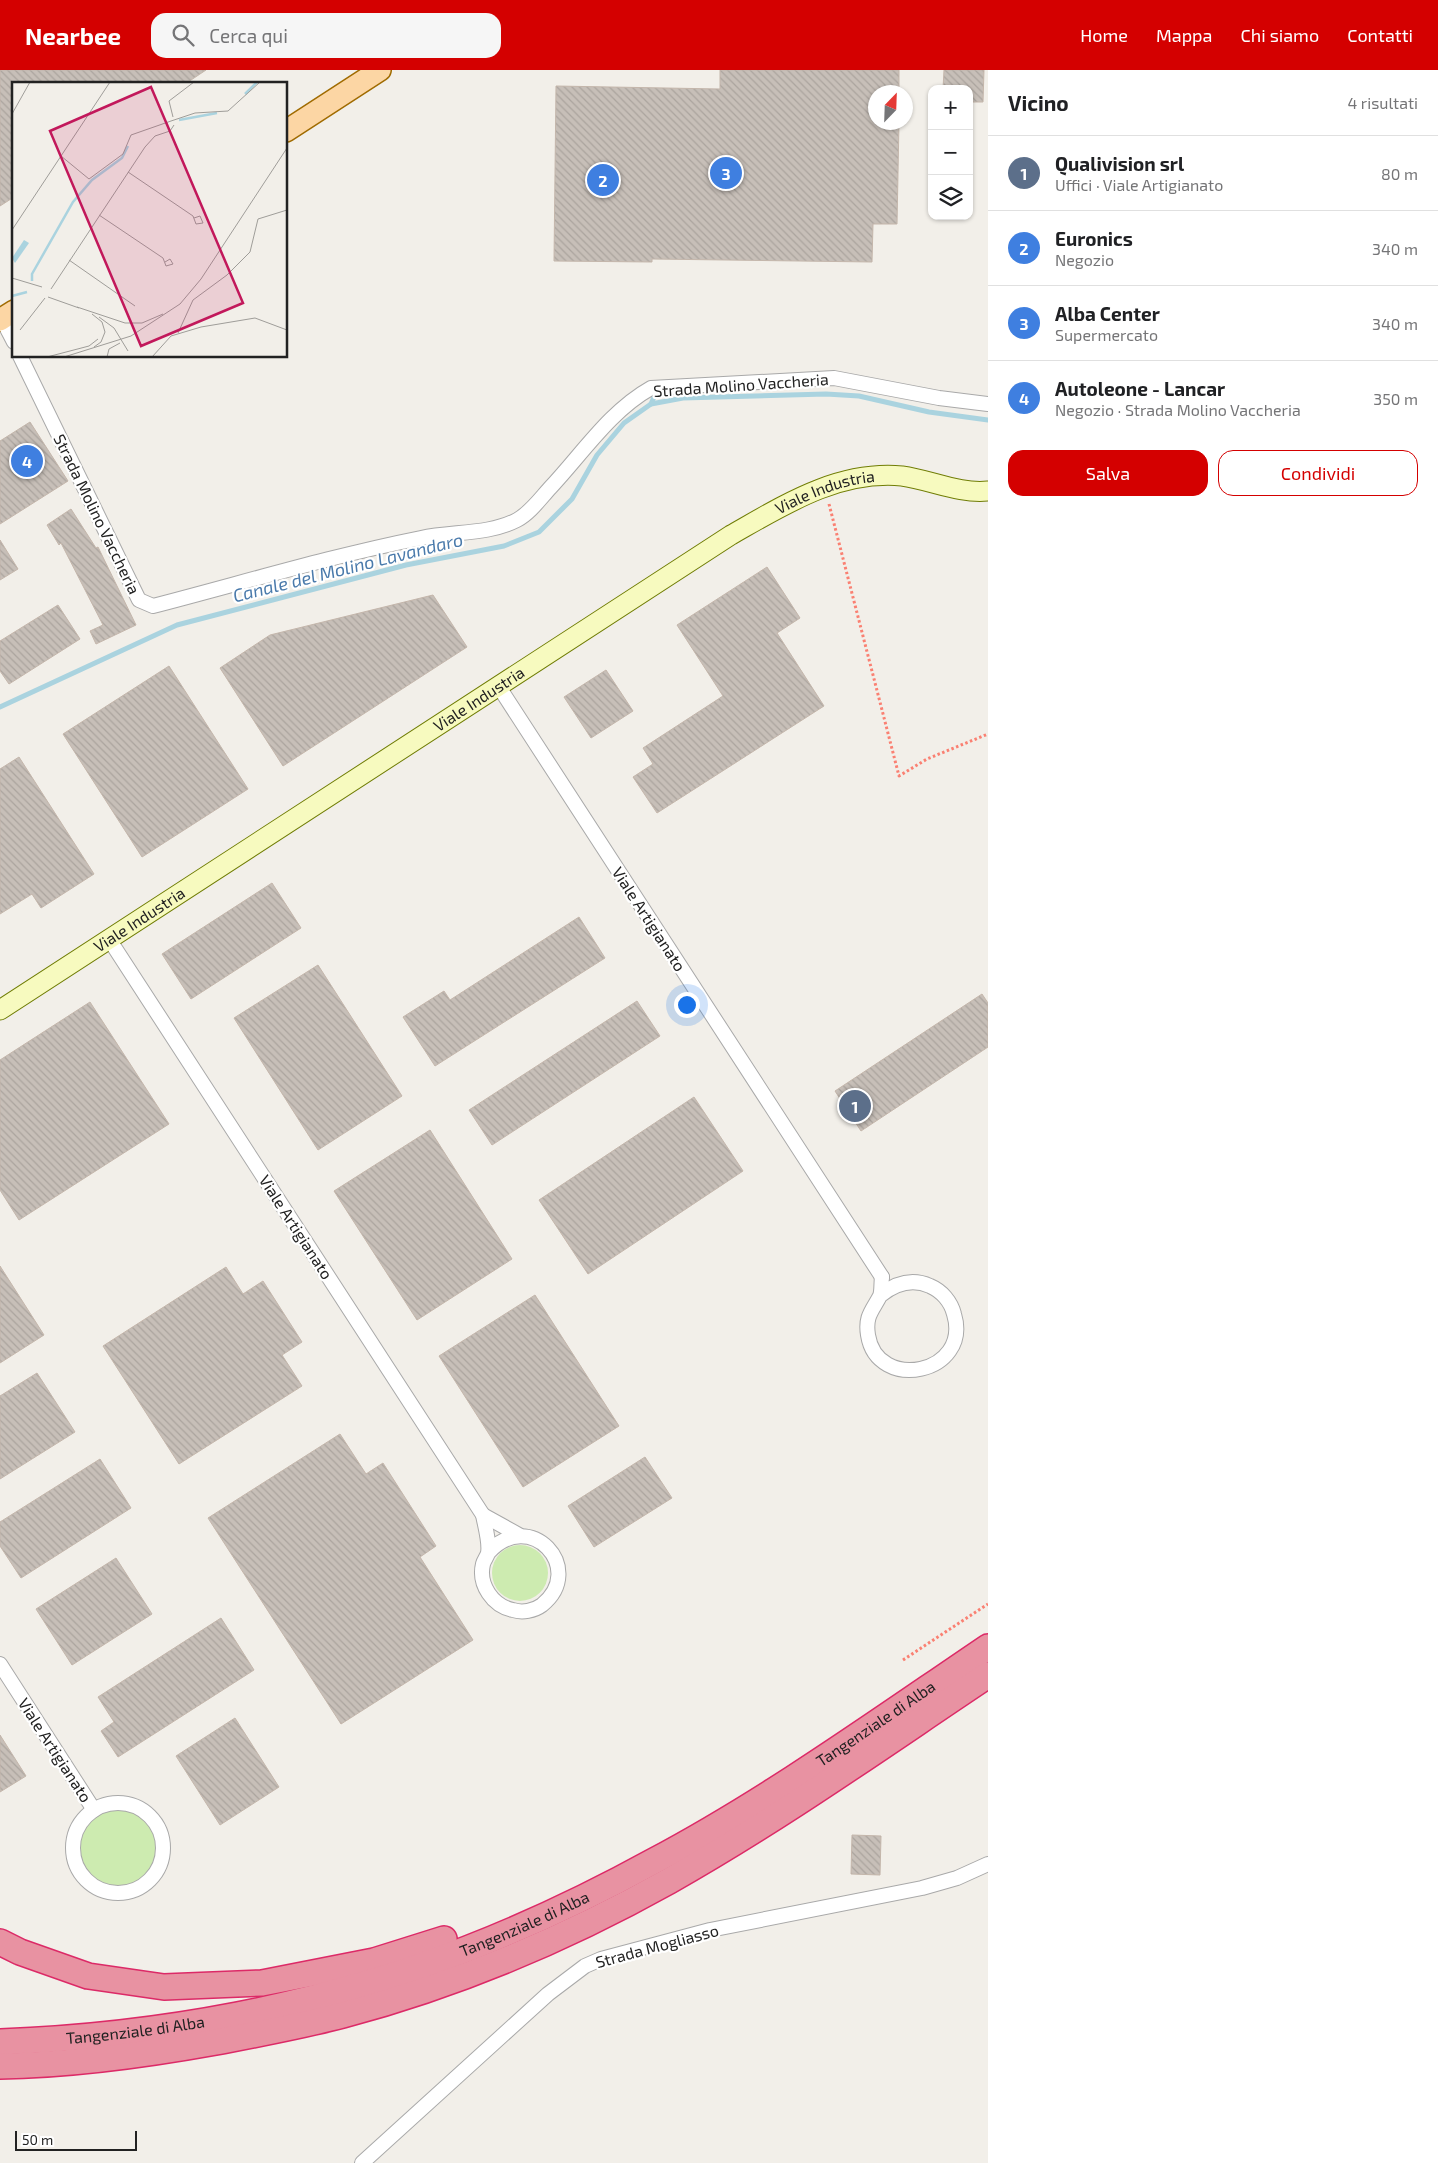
<!DOCTYPE html>
<html lang="it">
<head>
<meta charset="utf-8">
<style>
	:root { --surface:#fff; --page:#f6f6f6; --text:#202124; --muted:#757577; --line:#e0e0e0; --accent:#d40000 }
	body { margin:0; font-family:"Exo 2",sans-serif; background:var(--page); color:var(--text) }
	.controls { position:absolute; right:15px; top:15px; display:grid; overflow:hidden; border-radius:10px; box-shadow:0 1px 4px #0004 }
	.controls button { width:45px; height:45px; display:grid; place-items:center; padding:0; border:0; border-bottom:1px solid var(--line); background:var(--surface); color:var(--text); font:25px sans-serif }
	.compass { position:absolute; left:868px; top:15px; width:45px; height:45px; border-radius:50%; background:var(--surface); box-shadow:0 1px 4px #0004; rotate:23deg }
	.scale { position:absolute; left:15px; bottom:12px; width:122px; box-sizing:border-box; padding-left:5px; border:2px solid #222; border-top:0; font-size:14px; line-height:18px; white-space:nowrap; color:#222; -webkit-text-stroke:4px #fff; paint-order:stroke }
	.you { position:absolute; left:686px; top:934px; width:18px; height:18px; margin:-12px; border:4px solid #fff; border-radius:50%; background:#1a73e8; box-shadow:0 0 0 8px #1a73e833 }
	.badge { display:grid; place-items:center; width:32px; height:32px; border-radius:50%; background:var(--accent); color:#fff; font-size:16px; font-weight:700 }
	.pin { position:absolute; translate:-50% -50%; border:2px solid #fff; box-shadow:0 1px 5px #0006 }
	.list { margin:0; padding:0; list-style:none }
	h2 { display:flex; justify-content:space-between; align-items:center; height:65px; margin:0; padding:0 20px; font-size:21px }
	h2 small { font-size:16px; font-weight:400; color:var(--muted) }
	.list li { display:grid; grid-template-columns:32px 1fr auto; gap:15px; align-items:center; box-sizing:border-box; height:75px; padding:0 20px; border-top:1px solid var(--line) }
	.list b { display:block; font-size:19px; white-space:nowrap }
	.list p { margin:0; font-size:16px; white-space:nowrap; color:var(--muted) }
	.list em { font-size:16px; font-style:normal; color:var(--muted) }
	.actions { display:flex; gap:10px; padding:15px 20px }
	.actions a { flex:1; padding:11px 0; border:1px solid var(--accent); border-radius:15px; text-align:center; font-size:18px; color:var(--accent) }
	.actions .main { background:var(--accent); color:#fff }
	.icon { flex:none; width:28px; height:28px; fill:none; stroke:currentColor; stroke-width:2; stroke-linecap:round; stroke-linejoin:round }
	.map { position:relative; flex:none; width:988px; height:2093px; overflow:hidden }
	header { display:flex; align-items:center; gap:30px; box-sizing:border-box; height:70px; padding:0 25px; background:var(--accent); color:#fff }
	header strong { font-size:24px }
	nav { display:flex; gap:28px; margin-inline-start:auto; font-size:18px }
	.search { width:350px; height:45px; background:var(--page); display:flex; align-items:center; gap:12px; box-sizing:border-box; padding:0 18px; border-radius:15px; color:var(--muted); font-size:19px }
	main { display:flex }
	aside { flex:1; background:var(--surface) }
	.map>svg:first-child { display:block }
	.grass { fill:#cdebb0 }
	.lines { fill:none; stroke-linecap:round; stroke-linejoin:round }
	.stream { stroke:#aad3df; stroke-width:5 }
	.building { fill:url(#building-back-hatch); stroke:#c4b6ab }
	.street-casing { stroke:#a9a9a9; stroke-width:16 }
	.secondary-casing { stroke:#707d05; stroke-width:21 }
	.primary-casing { stroke:#a06b00; stroke-width:24 }
	.highway-casing { stroke:#dc2a67; stroke-width:28 }
	.path { stroke:#fa8072; stroke-width:3; stroke-dasharray:2.5 2.5; stroke-linecap:butt }
	.street { stroke:#fff; stroke-width:14 }
	.secondary { stroke:#f7fabf; stroke-width:19 }
	.primary { stroke:#fcd6a4; stroke-width:21 }
	.highway { stroke:#e892a2; stroke-width:25 }
	.labels { text-anchor:middle; stroke-width:4.5; stroke-linejoin:round; paint-order:stroke }
	.street-label { font-size:16px; fill:#222; stroke:#fff }
	.water-label { font-size:18px; font-style:italic; fill:#4a7aab; stroke:#fff }
	.inset-river { fill:none; stroke:#aad3df; stroke-width:2.5 }
	.inset-road { fill:none; stroke:#9f9d99; stroke-width:1 }
	.view { fill:#c2185b; fill-opacity:0.15; stroke:#c2185b; stroke-width:2.5 }
	.inset-edge { fill:none; stroke:#222; stroke-width:2.5 }
</style>
</head>
<body>
<header>
<strong>Nearbee</strong>
<div class="search"><svg class="icon" aria-label="search" viewBox="0 0 24 24"><circle cx="10" cy="10" r="6"/><path d="M15 15l6 6"/></svg>Cerca qui</div>
<nav><a>Home</a><a>Mappa</a><a>Chi siamo</a><a>Contatti</a></nav>
</header>
<main>
<div class="map">
<svg width="988" height="2093" viewBox="0 0 988 2093">
	<defs>
		<pattern id="building-back-hatch" width="6" height="6" patternUnits="userSpaceOnUse" patternTransform="scale(1.25)"><rect width="6" height="6" fill="#c7bfb8"/><path d="M-1 5l2 2M0 0l6 6M5-1l2 2" fill="none" stroke="#aba49e"/></pattern>
	</defs>
	<rect width="100%" height="100%" fill="#f2efe9"/>
	<g class="grass">
		<circle cx="520" cy="1503" r="28"/>
		<circle cx="120" cy="1779" r="40"/>
	</g>
	<g class="lines">
		<g class="stream">
			<path d="M651,334L683,328L826,324L859,326L929,342L988,350"/>
			<path d="M0,637L177,555L406,495L504,476L539,462L572,429L597,385L624,353L651,334L654,327"/>
		</g>
	</g>
	<g class="building">
		<path d="M0,0H206L185,14H14V127L0,136Z"/>
		<path d="M720,0H899V22H876V52H899L897,154H873L872,192L652,189V192L554,191L556,16L720,19Z"/>
		<path d="M944,0H984L983,32H969V19H943Z"/>
		<path d="M30,352L68,411L0,454V371Z"/>
		<path d="M71,439L96,478L98,477L136,555L96,574L90,561L103,555L61,473L59,475L47,455Z"/>
		<path d="M0,470L18,499L0,510Z"/>
		<path d="M767,497L800,548L777,563L824,636L657,743L633,707L653,694L643,678L723,626L677,555Z"/>
		<path d="M433,525L467,577L283,696L220,598L270,565Z"/>
		<path d="M58,535L80,569L9,614L0,601V571Z"/>
		<path d="M169,596L248,719L142,787L63,664Z"/>
		<path d="M606,600L633,641L591,668L564,627Z"/>
		<path d="M19,687L94,804L41,838L32,824L0,844V699Z"/>
		<path d="M272,813L301,858L191,929L162,884Z"/>
		<path d="M579,847L605,888L435,996L403,947L444,921L450,930Z"/>
		<path d="M318,895L402,1026L318,1080L234,948Z"/>
		<path d="M982,924L988,933V977L861,1061L835,1021Z"/>
		<path d="M637,931L660,966L492,1075L469,1040Z"/>
		<path d="M90,932L169,1054L19,1150L0,1120V990Z"/>
		<path d="M694,1027L743,1101L588,1204L539,1130Z"/>
		<path d="M430,1060L512,1189L417,1250L334,1121Z"/>
		<path d="M0,1196L44,1265L0,1293Z"/>
		<path d="M226,1197L243,1224L263,1211L302,1272L282,1285L302,1316L179,1394L103,1276Z"/>
		<path d="M535,1225L619,1356L523,1417L439,1286Z"/>
		<path d="M37,1303L75,1362L0,1409V1326Z"/>
		<path d="M340,1364L366,1404L383,1393L436,1476L420,1487L473,1570L341,1654L208,1448Z"/>
		<path d="M645,1387L672,1428L594,1477L568,1436Z"/>
		<path d="M100,1389L131,1438L21,1508L0,1476V1452Z"/>
		<path d="M116,1488L152,1544L72,1595L36,1539Z"/>
		<path d="M221,1548L254,1600L118,1687L101,1661L114,1652L98,1627Z"/>
		<path d="M235,1648L279,1717L220,1755L176,1686Z"/>
		<path d="M0,1665L26,1706L0,1722Z"/>
		<path d="M852,1765L881,1766L880,1805L851,1804Z"/>
	</g>
	<g class="lines">
		<defs>
			<g id="street">
				<path d="M2,249L14,272"/>
				<path d="M20,286L139,530L153,536C242,513 331,486 421,468C453,461 488,465 517,450C530,443 540,429 550,418C582,384 610,341 651,318L834,308L939,328L988,334"/>
				<path d="M499,617L882,1207"/>
				<path d="M109,869L483,1445C485,1456 490,1473 488,1483C487,1487 484,1490 483,1494C478,1515 493,1536 513,1540C522,1543 534,1541 542,1535C587,1499 530,1436 488,1483"/>
				<path d="M881,1225C896,1213 912,1208 930,1216C942,1221 951,1232 954,1244C972,1304 877,1323 868,1265C865,1246 872,1241 880,1226C882,1221 881,1213 882,1207"/>
				<path d="M483,1445L519,1465"/>
				<path d="M0,1594L94,1740"/>
				<circle cx="118" cy="1778" r="45"/>
				<path d="M362,2093L548,1924L585,1896L601,1889L710,1860L922,1818L957,1808L988,1794"/>
			</g>
			<g id="secondary">
				<path id="s1" d="M0,940L731,465C784,435 838,400 902,406C931,410 959,424 988,421"/>
			</g>
			<g id="primary">
				<path d="M286,61L380,0"/>
				<path d="M0,250L14,241"/>
			</g>
			<g id="highway">
				<path d="M0,1872L20,1882L88,1906L164,1917L262,1913L374,1891L444,1869"/>
				<path id="s2" d="M0,1972C158,1966 320,1937 467,1879C531,1854 594,1824 654,1791C769,1730 880,1650 988,1577"/>
				<path d="M0,1996C73,1995 144,1985 216,1972C258,1964 301,1956 343,1945C456,1915 567,1868 669,1811C779,1749 883,1675 988,1605"/>
			</g>
		</defs>
		<use href="#street" class="street-casing"/>
		<use href="#secondary" class="secondary-casing"/>
		<use href="#primary" class="primary-casing"/>
		<use href="#highway" class="highway-casing"/>
		<g class="path">
			<path d="M829,434L899,706L927,689L988,664"/>
			<path d="M903,1590L988,1534"/>
		</g>
		<use href="#street" class="street"/>
		<use href="#secondary" class="secondary"/>
		<use href="#primary" class="primary"/>
		<use href="#highway" class="highway"/>
	</g>
	<g class="labels">
		<g class="street-label">
			<text transform="translate(741 315) rotate(-4)" y="6">Strada Molino Vaccheria</text>
			<text dy="6" stroke="none"><textPath href="#s1" startOffset="976">Viale Industria</textPath></text>
			<text transform="translate(97 444) rotate(64)" y="6">Strada Molino Vaccheria</text>
			<text dy="6" stroke="none"><textPath href="#s1" startOffset="571">Viale Industria</textPath></text>
			<text dy="6" stroke="none"><textPath href="#s1" startOffset="166">Viale Industria</textPath></text>
			<text transform="translate(649 849) rotate(57)" y="6">Viale Artigianato</text>
			<text transform="translate(296 1157) rotate(57)" y="6">Viale Artigianato</text>
			<text dy="6" stroke="none"><textPath href="#s2" startOffset="946">Tangenziale di Alba</textPath></text>
			<text transform="translate(55 1680) rotate(57)" y="6">Viale Artigianato</text>
			<text dy="6" stroke="none"><textPath href="#s2" startOffset="541">Tangenziale di Alba</textPath></text>
			<text transform="translate(657 1876) rotate(-15)" y="6">Strada Mogliasso</text>
			<text dy="6" stroke="none"><textPath href="#s2" startOffset="136">Tangenziale di Alba</textPath></text>
		</g>
		<g class="water-label">
			<text transform="translate(348 498) rotate(-14)" y="6">Canale del Molino Lavandaro</text>
		</g>
	</g>
	<g transform="translate(12 12)">
		<rect width="275" height="275" fill="#f2efe9"/>
		<path d="M12,158L17,161L3,181L0,176Z" fill="#aad3df"/>
		<path class="inset-river" d="M233,12L245,0M167,38L205,31M20,199V192L61,120L80,98L110,76L116,64M0,214L15,210"/>
		<path class="inset-road" d="M0,32L18,0M161,35L157,19L182,0M159,39L183,31L216,29L248,0M49,74L77,97L111,72L119,53L159,39M116,90L181,134M87,133L151,176L154,184L161,182L158,177L153,180M181,134L184,142L191,141L188,134L182,136M0,148L98,0M57,178L123,224M0,196L30,205M39,207L133,65L143,54L158,49L162,43M36,215L67,226M65,225L113,241H130L151,232M80,232L90,240L93,250L89,260L82,265M87,235L102,246L116,269M8,248L33,216M166,251L181,218L215,193L238,170L246,137L275,128M35,275L77,264L86,257M52,275L119,254L168,222L189,197L275,66M95,275L97,267L108,261M140,275L159,254L189,245L243,236L275,248"/>
		<path class="view" d="M139,5L231,221L129,264L38,49Z"/>
		<rect width="275" height="275" class="inset-edge"/>
	</g>
</svg>
<div class="controls">
<button>+</button>
<button>−</button>
<button><svg class="icon" aria-label="layers" viewBox="0 0 24 24"><path d="M12 4l9 5-9 5-9-5zM3 14l9 5 9-5"/></svg></button>
</div>
<svg class="compass" viewBox="-18 -18 36 36"><path d="M0-13l5 13h-10z" fill="#e53935"/><path d="M0 13l5-13h-10z" fill="#757577"/></svg>
<div class="scale">50 m</div>
<div class="you"></div>
<div class="pin badge" style="left:855px;top:1036px;background:#5c6f8a">1</div>
<div class="pin badge" style="left:603px;top:110px;background:#3f7fe0">2</div>
<div class="pin badge" style="left:726px;top:103px;background:#3f7fe0">3</div>
<div class="pin badge" style="left:27px;top:391px;background:#3f7fe0">4</div>
</div>
<aside>
<h2>Vicino<small>4 risultati</small></h2>
<ul class="list">
<li><span class="badge" style="background:#5c6f8a">1</span><div><b>Qualivision srl</b><p>Uffici · Viale Artigianato</p></div><em>80 m</em></li>
<li><span class="badge" style="background:#3f7fe0">2</span><div><b>Euronics</b><p>Negozio</p></div><em>340 m</em></li>
<li><span class="badge" style="background:#3f7fe0">3</span><div><b>Alba Center</b><p>Supermercato</p></div><em>340 m</em></li>
<li><span class="badge" style="background:#3f7fe0">4</span><div><b>Autoleone - Lancar</b><p>Negozio · Strada Molino Vaccheria</p></div><em>350 m</em></li>
</ul>
<div class="actions"><a class="main">Salva</a><a>Condividi</a></div>
</aside>
</main>
</body>
</html>
